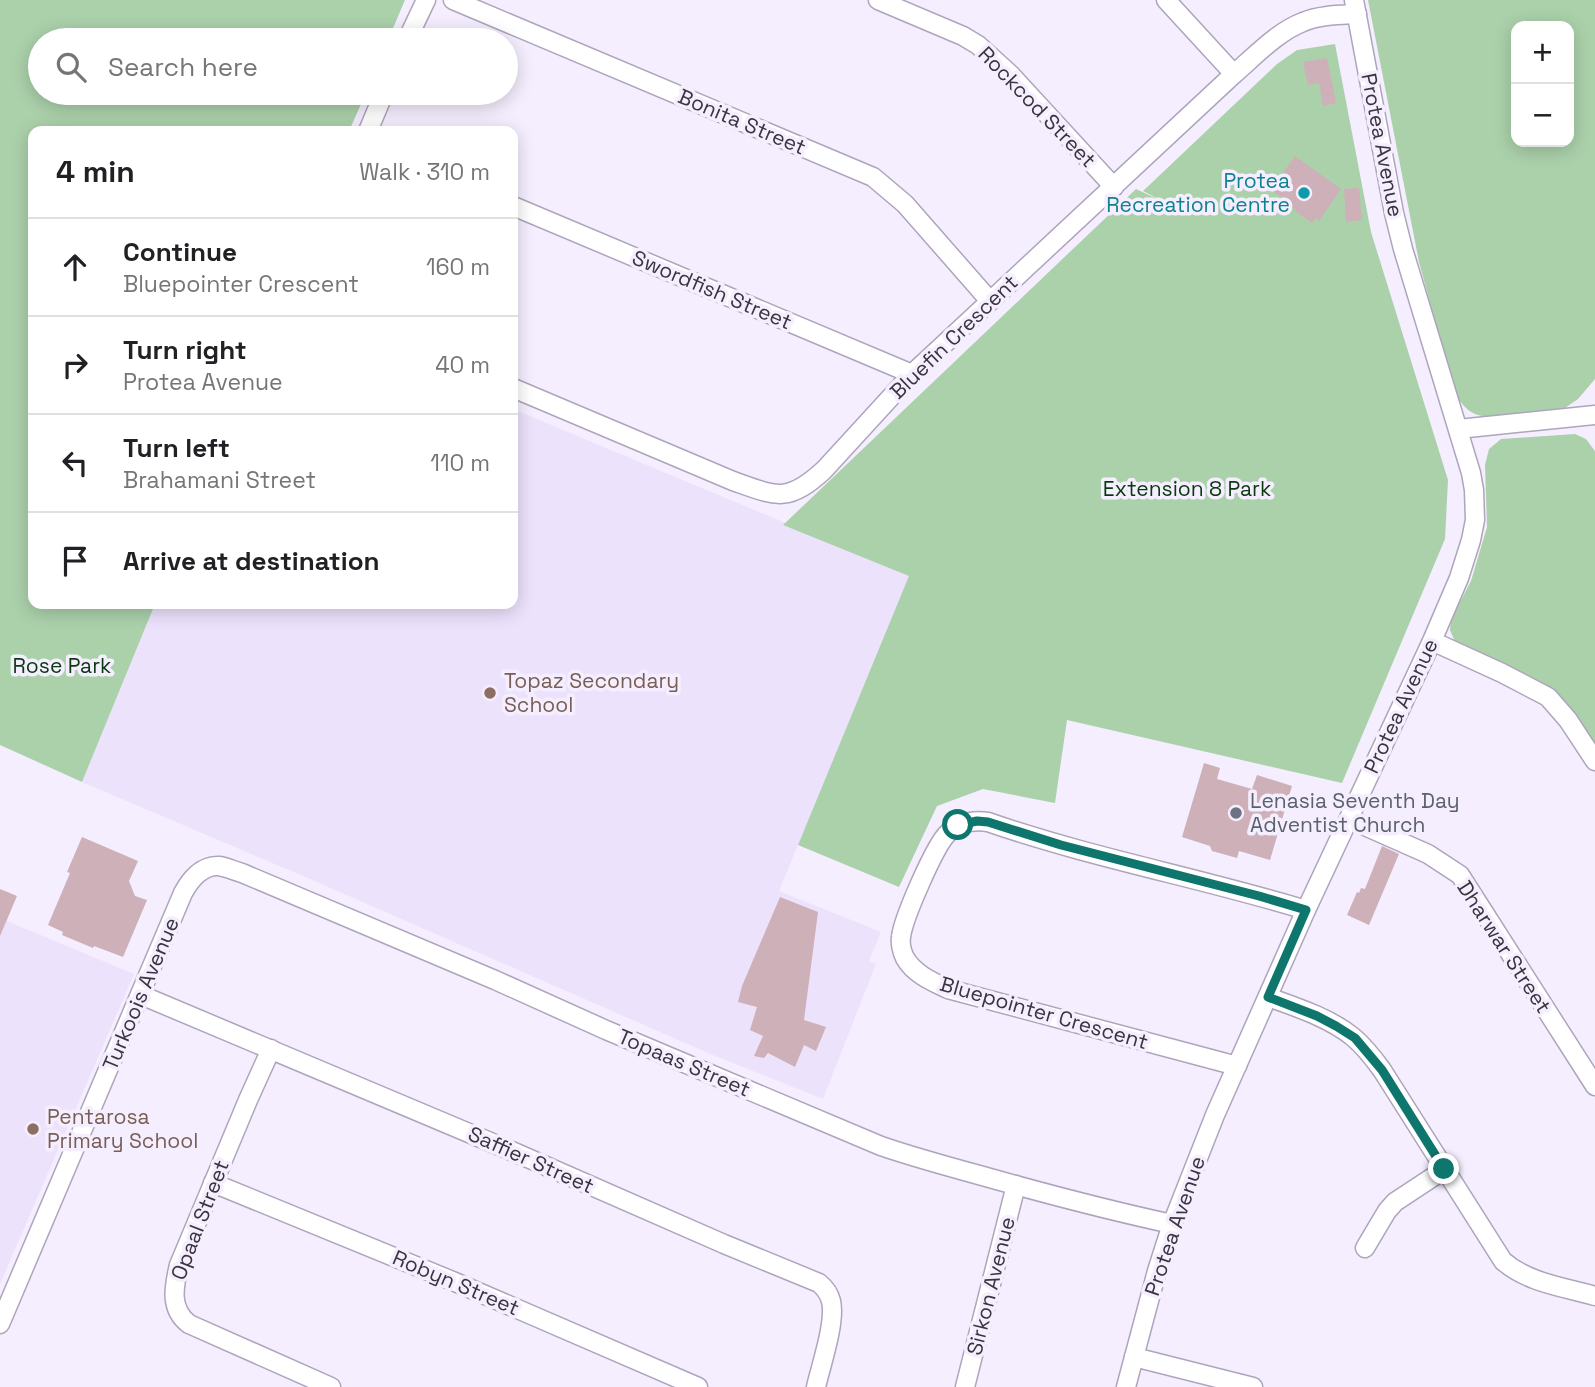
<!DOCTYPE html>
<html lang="en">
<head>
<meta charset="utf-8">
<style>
	:root { --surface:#fff; --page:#f6f6f6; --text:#202124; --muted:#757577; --line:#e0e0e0 }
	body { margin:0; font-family:"Space Grotesk",sans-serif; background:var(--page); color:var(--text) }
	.controls { position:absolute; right:21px; top:21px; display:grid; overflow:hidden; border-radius:14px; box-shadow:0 4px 18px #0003 }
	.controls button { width:63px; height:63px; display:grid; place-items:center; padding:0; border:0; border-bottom:2px solid var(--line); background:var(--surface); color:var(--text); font:35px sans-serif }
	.stop { position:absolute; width:21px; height:21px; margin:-16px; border:5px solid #0f766e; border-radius:50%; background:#fff }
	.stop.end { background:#0f766e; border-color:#fff; box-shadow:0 2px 7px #0008 }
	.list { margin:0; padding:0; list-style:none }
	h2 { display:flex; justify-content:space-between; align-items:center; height:91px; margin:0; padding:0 28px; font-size:30px }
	h2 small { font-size:23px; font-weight:400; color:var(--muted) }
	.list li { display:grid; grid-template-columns:46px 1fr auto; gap:21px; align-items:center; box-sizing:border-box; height:98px; padding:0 28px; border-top:2px solid var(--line) }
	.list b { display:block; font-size:26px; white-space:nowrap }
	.list p { margin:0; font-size:23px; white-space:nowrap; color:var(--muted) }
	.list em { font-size:23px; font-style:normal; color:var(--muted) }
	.icon { flex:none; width:38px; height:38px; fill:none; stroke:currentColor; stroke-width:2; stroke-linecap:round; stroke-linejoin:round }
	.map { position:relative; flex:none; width:1595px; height:1387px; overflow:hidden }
	.search { position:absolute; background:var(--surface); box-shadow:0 4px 18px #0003; left:28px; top:28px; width:490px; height:77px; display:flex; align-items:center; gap:18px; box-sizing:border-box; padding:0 24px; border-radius:38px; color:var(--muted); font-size:26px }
	.panel { position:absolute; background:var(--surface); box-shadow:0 4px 18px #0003; left:28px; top:126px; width:490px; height:483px; border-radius:14px }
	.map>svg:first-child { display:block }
	.built { fill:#ede2fc }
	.green { fill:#abd1ab; fill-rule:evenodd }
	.building { fill:#cdb0b8 }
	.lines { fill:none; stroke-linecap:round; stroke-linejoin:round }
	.minor-casing { stroke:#aea4bc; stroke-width:21 }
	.minor { stroke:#fff; stroke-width:18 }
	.route { stroke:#0f766e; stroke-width:9 }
	.culture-dot { fill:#0f9aa8; stroke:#f5eefe; stroke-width:2.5 }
	.education-dot { fill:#8d6e63; stroke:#f5eefe; stroke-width:2.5 }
	.worship-dot { fill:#6b7280; stroke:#f5eefe; stroke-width:2.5 }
	.labels { text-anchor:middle; stroke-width:7; stroke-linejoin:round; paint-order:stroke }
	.street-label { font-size:21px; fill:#39343e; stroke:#f5eefe }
	.culture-label { font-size:21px; fill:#0d838f; stroke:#f5eefe; text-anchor:end }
	.park-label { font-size:21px; fill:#093a0e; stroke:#f5eefe }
	.education-label { font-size:21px; fill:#785e54; stroke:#f5eefe; text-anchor:start }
	.worship-label { font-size:21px; fill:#5b616d; stroke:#f5eefe; text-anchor:start }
</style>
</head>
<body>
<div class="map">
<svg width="1595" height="1387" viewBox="0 0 1595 1387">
	<rect width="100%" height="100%" fill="#f5eefe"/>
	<g class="built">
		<path d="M513,409L910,575L779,891L881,932L869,961L876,964L823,1099L708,1053L310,879L82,782L155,604H513Z"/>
		<path d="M0,918L134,974L0,1284Z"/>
	</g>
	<g class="green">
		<path d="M0,0H405L388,40H40V93H366L349,131H33V604H155L82,782L0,745Z"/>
		<path d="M1368,0H1595V379L1578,399L1565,408L1489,417C1470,415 1466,409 1455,395L1419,262ZM1516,26H1569V142H1516Z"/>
		<path d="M1335,44L1371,232L1448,480L1445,539L1342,783L1067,720L1055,803L983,789L937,806L899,887L798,845L909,576L783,525L1136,189L1162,201L1143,191L1277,64L1297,50Z"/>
		<path d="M1575,434L1586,439L1595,451V748L1572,711L1557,695L1532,678L1480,656L1455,642L1450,630L1451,619L1471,581L1487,527L1485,465L1489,449L1501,439Z"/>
	</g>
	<g class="building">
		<path d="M1327,58L1336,103L1323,106L1319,83L1308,85L1303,62Z"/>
		<path d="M1295,156L1341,189L1319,221L1316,218L1312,223L1295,211L1296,210L1287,203L1288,201L1271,190Z"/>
		<path d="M1359,188L1362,220L1346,222L1344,189Z"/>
		<path d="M1204,763L1220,768L1217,779L1252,789L1257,775L1292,786L1270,860L1239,851L1237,858L1212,851L1210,846L1182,837Z"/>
		<path d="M82,837L138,861L129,881L135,896L147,900L123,957L94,946L93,948L62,935L63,932L48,925L70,873L67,872Z"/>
		<path d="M1382,846L1399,854L1369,925L1347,915L1357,892L1359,893L1361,888L1365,889Z"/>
		<path d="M0,889L17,896L0,936Z"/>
		<path d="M780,897L818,912L804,1020L826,1027L816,1051L804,1045L795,1067L768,1053L764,1058L754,1056L763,1036L750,1030L757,1007L738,1002L742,986Z"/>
	</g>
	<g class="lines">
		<defs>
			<g id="minor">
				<path d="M453,0L873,177L905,204L990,301"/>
				<path d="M878,0L963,36L978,45L1011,75L1114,187"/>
				<path d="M1166,0L1234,74"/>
				<path d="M407,40L426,0"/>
				<path d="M368,131L384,93"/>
				<path d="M513,206L912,374"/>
				<path d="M513,388L733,481C776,496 787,504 824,470L912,374L1234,74C1255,56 1277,32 1303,22C1320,15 1339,15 1357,14"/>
				<path d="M1458,429L1595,415"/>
				<path d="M1432,641L1502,673L1548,697L1568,720L1595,761"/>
				<path d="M1349,819L1428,854L1460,875L1595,1086"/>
				<path d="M141,995L514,1152L724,1244L819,1283C825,1288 829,1293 831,1301C836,1322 821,1365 816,1387"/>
				<path d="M1268,997C1296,1007 1330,1018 1353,1037C1365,1047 1374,1059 1382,1070L1503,1261C1528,1283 1564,1287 1595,1296"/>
				<path d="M271,1049L248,1100L179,1265C174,1286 169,1309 189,1324L331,1387"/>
				<path d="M1237,1066L948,989C933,982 914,974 905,958C902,952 900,943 901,937C903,919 935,845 948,833C959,822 973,820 988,822C1092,858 1201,878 1306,910"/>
				<path d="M213,1183L455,1282L698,1387"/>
				<path d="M1365,1248L1387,1211L1395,1202L1445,1169"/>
				<path d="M0,1324L183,893C190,880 202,865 219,866C226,867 235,871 242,873L495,980L606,1030L881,1146C913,1157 946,1166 979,1175C1043,1193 1107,1210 1172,1224"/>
				<path d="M1134,1357L1253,1387"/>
				<path d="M965,1387L1016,1185"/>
				<path d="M1126,1387L1157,1271L1172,1224L1215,1115L1306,910L1432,641L1459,578L1471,540L1475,520L1474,490L1471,473L1403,249L1394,213L1354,0"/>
			</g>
		</defs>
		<use href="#minor" class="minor-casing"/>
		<use href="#minor" class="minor"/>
	</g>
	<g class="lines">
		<path class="route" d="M958,825L977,821L988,822L1061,845L1259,896L1306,910L1268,997L1317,1016L1336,1026L1355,1038L1382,1070L1444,1169"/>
	</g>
	<circle class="culture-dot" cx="1304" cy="193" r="7"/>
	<g class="education-dot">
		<circle cx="490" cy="693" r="7"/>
		<circle cx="33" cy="1129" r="7"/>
	</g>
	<circle class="worship-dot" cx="1236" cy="813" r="7"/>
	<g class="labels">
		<g class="street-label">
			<text transform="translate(1037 107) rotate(46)" y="7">Rockcod Street</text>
			<text transform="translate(742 122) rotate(23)" y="7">Bonita Street</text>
			<text transform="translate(1382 145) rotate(79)" y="7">Protea Avenue</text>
			<text transform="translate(712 290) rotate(23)" y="7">Swordfish Street</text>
			<text transform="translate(954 337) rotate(-44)" y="7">Bluefin Crescent</text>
			<text transform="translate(1401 706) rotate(-65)" y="7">Protea Avenue</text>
			<text transform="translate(1504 947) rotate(57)" y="7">Dharwar Street</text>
			<text transform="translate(141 994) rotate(-67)" y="7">Turkoois Avenue</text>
			<text transform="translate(1044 1013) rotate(16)" y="7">Bluepointer Crescent</text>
			<text transform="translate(684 1063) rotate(23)" y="7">Topaas Street</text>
			<text transform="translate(531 1160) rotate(24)" y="7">Saffier Street</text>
			<text transform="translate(200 1220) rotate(-69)" y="7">Opaal Street</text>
			<text transform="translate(1175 1226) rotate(-71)" y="7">Protea Avenue</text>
			<text transform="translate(456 1283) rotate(23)" y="7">Robyn Street</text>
			<text transform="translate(991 1286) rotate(-76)" y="7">Sirkon Avenue</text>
		</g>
		<g class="culture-label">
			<text x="1290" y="188">Protea<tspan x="1290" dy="24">Recreation Centre</tspan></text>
		</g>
		<g class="park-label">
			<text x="1187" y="496">Extension 8 Park</text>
			<text x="62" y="673">Rose Park</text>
		</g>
		<g class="education-label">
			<text x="504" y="688">Topaz Secondary<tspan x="504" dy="24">School</tspan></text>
			<text x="47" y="1124">Pentarosa<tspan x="47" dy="24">Primary School</tspan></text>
		</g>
		<g class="worship-label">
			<text x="1250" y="808">Lenasia Seventh Day<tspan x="1250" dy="24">Adventist Church</tspan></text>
		</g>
	</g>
</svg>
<div class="controls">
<button>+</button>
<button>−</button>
</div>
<div class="stop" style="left:958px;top:825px"></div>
<div class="stop end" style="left:1444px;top:1169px"></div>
<div class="search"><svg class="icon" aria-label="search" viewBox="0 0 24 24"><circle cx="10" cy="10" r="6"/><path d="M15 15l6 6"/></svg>Search here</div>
<section class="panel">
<h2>4 min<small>Walk · 310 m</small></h2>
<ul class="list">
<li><svg class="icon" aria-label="ahead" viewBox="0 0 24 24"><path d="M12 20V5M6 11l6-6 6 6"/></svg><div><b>Continue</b><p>Bluepointer Crescent</p></div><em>160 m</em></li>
<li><svg class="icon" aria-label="right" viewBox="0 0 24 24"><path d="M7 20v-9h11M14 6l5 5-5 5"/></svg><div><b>Turn right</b><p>Protea Avenue</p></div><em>40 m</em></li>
<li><svg class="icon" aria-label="left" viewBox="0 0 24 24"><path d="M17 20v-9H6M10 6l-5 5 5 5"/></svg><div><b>Turn left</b><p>Brahamani Street</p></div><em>110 m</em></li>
<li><svg class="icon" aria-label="arrive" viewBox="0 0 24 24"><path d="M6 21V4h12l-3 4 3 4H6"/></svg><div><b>Arrive at destination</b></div></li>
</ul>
</section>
</div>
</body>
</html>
